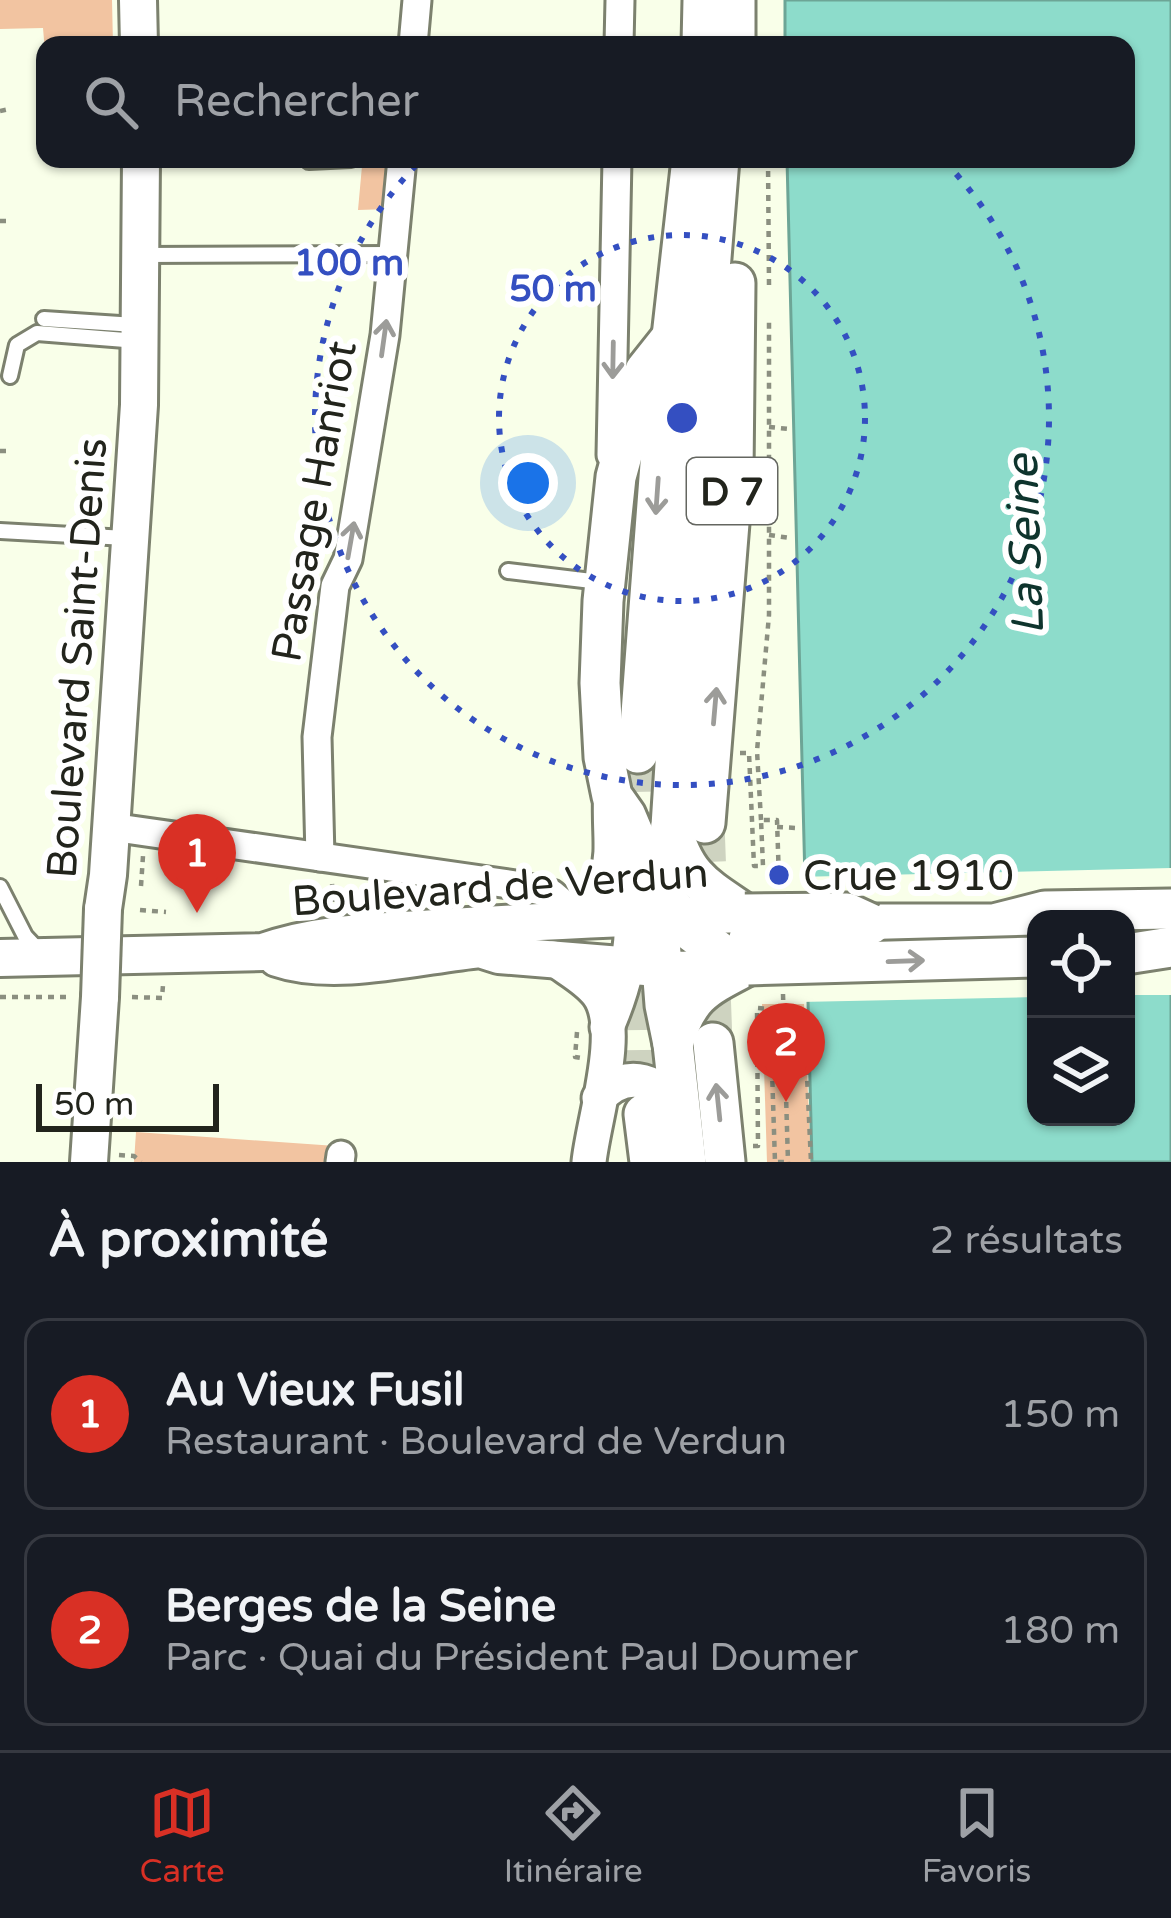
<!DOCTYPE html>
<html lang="fr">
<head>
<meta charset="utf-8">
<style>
	:root { --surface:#171b24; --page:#242831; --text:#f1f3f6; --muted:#9ea1a6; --line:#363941; --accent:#d93025 }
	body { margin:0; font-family:"Varela Round",sans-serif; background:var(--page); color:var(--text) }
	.controls { position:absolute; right:36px; bottom:36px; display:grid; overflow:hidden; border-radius:24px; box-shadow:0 3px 9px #0004 }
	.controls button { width:108px; height:108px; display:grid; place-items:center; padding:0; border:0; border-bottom:3px solid var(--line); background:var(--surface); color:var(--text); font:60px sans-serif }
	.scale { position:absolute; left:36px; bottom:30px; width:183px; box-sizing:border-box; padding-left:12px; border:6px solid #22241c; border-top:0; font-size:33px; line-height:42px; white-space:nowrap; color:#22241c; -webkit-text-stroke:9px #fff; paint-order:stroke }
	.you { position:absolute; left:528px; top:483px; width:42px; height:42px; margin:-30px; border:9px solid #fff; border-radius:50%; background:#1a73e8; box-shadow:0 0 0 18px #1a73e833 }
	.badge { display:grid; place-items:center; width:78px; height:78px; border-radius:50%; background:var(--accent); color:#fff; font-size:39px; font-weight:700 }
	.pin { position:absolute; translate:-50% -99px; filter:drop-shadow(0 3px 6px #0008) }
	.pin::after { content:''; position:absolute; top:63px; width:42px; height:36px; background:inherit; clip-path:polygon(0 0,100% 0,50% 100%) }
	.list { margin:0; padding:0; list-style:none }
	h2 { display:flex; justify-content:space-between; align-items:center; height:156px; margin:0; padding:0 48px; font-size:51px }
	h2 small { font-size:39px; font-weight:400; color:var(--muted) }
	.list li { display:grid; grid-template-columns:78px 1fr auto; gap:36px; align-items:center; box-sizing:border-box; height:192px; margin:0 24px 24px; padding:0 24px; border:3px solid var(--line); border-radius:24px }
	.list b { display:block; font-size:45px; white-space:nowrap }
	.list p { margin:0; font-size:39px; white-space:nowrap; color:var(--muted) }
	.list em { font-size:39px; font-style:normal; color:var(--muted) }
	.icon { flex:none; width:66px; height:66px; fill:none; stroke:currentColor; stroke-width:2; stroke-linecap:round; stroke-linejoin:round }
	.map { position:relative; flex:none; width:1171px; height:1162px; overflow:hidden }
	.search { position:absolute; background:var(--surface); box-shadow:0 3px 9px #0004; left:36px; right:36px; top:36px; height:132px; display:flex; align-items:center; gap:30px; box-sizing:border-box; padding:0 42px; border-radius:24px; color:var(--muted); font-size:45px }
	.sheet { height:588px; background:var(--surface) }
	nav { display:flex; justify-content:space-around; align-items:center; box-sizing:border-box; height:168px; border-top:3px solid var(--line); background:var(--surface); font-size:33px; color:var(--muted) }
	nav a { display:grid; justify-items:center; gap:6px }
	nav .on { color:var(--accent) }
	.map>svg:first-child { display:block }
	.green { fill:#f2c4a1 }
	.water { fill:#8ddccb; stroke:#6da596; stroke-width:3; fill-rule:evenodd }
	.pier { fill:#f9ffe9 }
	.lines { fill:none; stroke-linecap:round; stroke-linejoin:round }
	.primary-tunnel { stroke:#ced3c0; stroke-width:39; stroke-dasharray:39 20; stroke-linecap:butt }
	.service-casing { stroke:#7c816e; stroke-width:20 }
	.minor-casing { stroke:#7c816e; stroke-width:33 }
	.tertiary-casing { stroke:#7c816e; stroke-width:39 }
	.secondary-casing { stroke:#7c816e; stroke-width:42 }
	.primary-casing { stroke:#7c816e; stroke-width:45 }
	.path { stroke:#8b8f80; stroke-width:4.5; stroke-dasharray:6 6; stroke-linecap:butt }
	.service { stroke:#fff; stroke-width:14 }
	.minor { stroke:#fff; stroke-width:27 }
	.tertiary { stroke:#fff; stroke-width:33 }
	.secondary { stroke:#fff; stroke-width:36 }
	.primary { stroke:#fff; stroke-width:39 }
	.tertiary-bridge-casing { stroke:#7c816e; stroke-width:39; stroke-linecap:butt }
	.secondary-bridge-casing { stroke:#7c816e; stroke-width:42; stroke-linecap:butt }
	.primary-bridge-casing { stroke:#7c816e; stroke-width:45; stroke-linecap:butt }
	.tertiary-bridge { stroke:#fff; stroke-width:33 }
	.secondary-bridge { stroke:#fff; stroke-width:36 }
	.primary-bridge { stroke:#fff; stroke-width:39 }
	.oneway { stroke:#9c9c99 }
	.ring { fill:none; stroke:#344fc1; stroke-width:6; stroke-dasharray:6 12 }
	.poi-dot { fill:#344fc1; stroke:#fff; stroke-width:4.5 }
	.labels { text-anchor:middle; stroke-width:12; stroke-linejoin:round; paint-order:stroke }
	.shield { fill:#fff; stroke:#646660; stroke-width:3 }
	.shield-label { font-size:39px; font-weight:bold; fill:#22241c }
	.street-label { font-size:42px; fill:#22241c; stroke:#fff }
	.poi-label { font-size:42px; fill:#22241c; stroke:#fff; text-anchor:start }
	.water-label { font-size:45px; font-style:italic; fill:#0e342d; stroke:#fff }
	.centre { fill:#344fc1; stroke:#fff; stroke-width:6 }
	.ring-label { font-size:36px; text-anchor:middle; font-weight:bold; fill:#344fc1; stroke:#fff; stroke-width:12; stroke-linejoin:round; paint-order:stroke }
</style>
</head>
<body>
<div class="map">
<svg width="1171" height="1162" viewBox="0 0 1171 1162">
	<rect width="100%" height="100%" fill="#f9ffe9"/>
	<g class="green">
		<path d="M0,0H112L113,45H45V52L43,28L0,29Z"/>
		<path d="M362,166H395L390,209L358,210Z"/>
		<path d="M762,1004H804L811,1162H767Z"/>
		<path d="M136,1132L336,1146L334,1162H134Z"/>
	</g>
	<path class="water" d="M785,0H1171V1162H812L787,159H1126V45H785ZM1036,919H1126V1117H1036Z"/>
	<path class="pier" d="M1171,868V995H1126V919H1036V997L800,1002L796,877Z"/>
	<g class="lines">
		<g class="primary-tunnel">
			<path d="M638,753L640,855"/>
			<path d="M705,823L713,1043"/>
			<path d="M641,932L644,1114"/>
		</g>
		<defs>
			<g id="service">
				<path d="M309,161L351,159"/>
				<path d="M143,255L393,254"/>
				<path d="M44,319L135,325"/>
				<path d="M10,376L17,345L37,333L138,341"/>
				<path d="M0,531L126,538"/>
				<path d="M508,571L600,582"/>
				<path d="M0,887L25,936L41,953"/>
			</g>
			<g id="minor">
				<path d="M413,45L417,0"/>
				<path d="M619,45L620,0"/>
				<path d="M611,455L617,159"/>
				<path d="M111,827L516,885L552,894L579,917"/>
				<path d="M320,857L317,737L335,586L348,559L385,335L402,159"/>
				<path d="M340,1162L341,1155"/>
			</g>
			<g id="tertiary">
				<path d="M553,958C567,969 587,979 598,994C624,1028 593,1121 589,1162"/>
				<path d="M607,1027C638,957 638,905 616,831"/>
				<path d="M599,1098C628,1066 660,1081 680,1113"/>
			</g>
			<g id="secondary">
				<path d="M138,0L139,45"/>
				<path d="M103,909L108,875L139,405L141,159"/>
				<path d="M579,917C624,868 610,856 612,796"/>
				<path d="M0,958L263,952C318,932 380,932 438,928C541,921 642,917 745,914"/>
				<path d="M277,958C335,978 420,955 480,949L499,955L682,970L746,965"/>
				<path d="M89,1162L100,997"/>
			</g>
			<g id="primary">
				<path d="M702,45L703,0"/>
				<path d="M735,45V0"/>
				<path d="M672,337L645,371L616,477L603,601L600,683L604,757L612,796L626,816L656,887L691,931L726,957L748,965"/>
				<path d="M638,753L665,399L692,159"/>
				<path d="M705,823L733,473L735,283"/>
				<path d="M671,826C685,878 704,886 745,914"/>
				<path d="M871,924H994L1045,911L1171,909"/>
				<path d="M1126,954L1171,947"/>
				<path d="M713,1043L725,1162"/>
				<path d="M673,1044C688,994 704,988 748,965"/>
				<path d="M644,1114L650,1162"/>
				<path d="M686,1162L673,1044L665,1005L658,915L671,826L696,443L719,159"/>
			</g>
		</defs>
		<use href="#service" class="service-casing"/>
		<use href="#minor" class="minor-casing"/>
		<use href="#tertiary" class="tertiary-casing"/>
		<use href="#secondary" class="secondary-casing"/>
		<use href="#primary" class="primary-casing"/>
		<g class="path">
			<path d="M0,111L9,109"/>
			<path d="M768,159L769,285"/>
			<path d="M0,221H8"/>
			<path d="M769,427L789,429"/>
			<path d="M0,451H6"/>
			<path d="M769,535L790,538"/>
			<path d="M740,753H749L754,866H763L761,820H777L779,880"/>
			<path d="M761,820L757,751L769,615V321"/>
			<path d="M777,827L797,828"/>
			<path d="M332,884L335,909"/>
			<path d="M141,886L143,856"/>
			<path d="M140,910L166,912"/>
			<path d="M783,994L788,1162"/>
			<path d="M0,997H72"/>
			<path d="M132,997L162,998L163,985"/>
			<path d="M770,1009L775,1162H788"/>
			<path d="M577,1032L575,1057L581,1058"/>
			<path d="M785,1055L806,1054L811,1162"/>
			<path d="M753,1146H758L757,1008L782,1010"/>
			<path d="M119,1155L134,1156L141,1162"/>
		</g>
		<use href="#service" class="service"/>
		<use href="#minor" class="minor"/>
		<use href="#tertiary" class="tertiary"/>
		<use href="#secondary" class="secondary"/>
		<use href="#primary" class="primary"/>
		<defs>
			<path id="tertiary-bridge" d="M746,938L845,936L871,924"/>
			<path id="secondary-bridge" d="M100,997L103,909"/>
			<g id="primary-bridge">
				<path d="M745,914L847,913L871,924"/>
				<path d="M748,965L1036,957"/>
			</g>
		</defs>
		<use href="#tertiary-bridge" class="tertiary-bridge-casing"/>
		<use href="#secondary-bridge" class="secondary-bridge-casing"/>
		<use href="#primary-bridge" class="primary-bridge-casing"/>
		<use href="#tertiary-bridge" class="tertiary-bridge"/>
		<use href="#secondary-bridge" class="secondary-bridge"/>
		<use href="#primary-bridge" class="primary-bridge"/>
	</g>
	<defs><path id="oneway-shaft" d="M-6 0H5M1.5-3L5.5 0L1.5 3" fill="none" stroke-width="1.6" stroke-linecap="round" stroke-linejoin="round" transform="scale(3)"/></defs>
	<g class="oneway">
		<use href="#oneway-shaft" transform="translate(384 338) rotate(-82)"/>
		<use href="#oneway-shaft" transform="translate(613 360) rotate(91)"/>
		<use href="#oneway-shaft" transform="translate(657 496) rotate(94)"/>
		<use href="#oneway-shaft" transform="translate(351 540) rotate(-80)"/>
		<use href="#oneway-shaft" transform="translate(715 706) rotate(-85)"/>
		<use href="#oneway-shaft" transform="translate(906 961) rotate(-2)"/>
		<use href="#oneway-shaft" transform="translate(718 1102) rotate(-96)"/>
	</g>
	<g class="ring">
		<circle cx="682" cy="418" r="183"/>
		<path d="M944 161A367 367 0 1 1 420 161"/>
	</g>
	<circle class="poi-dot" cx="779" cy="875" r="12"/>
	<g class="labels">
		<rect class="shield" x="687" y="458" width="90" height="66" rx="9"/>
		<g class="shield-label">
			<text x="732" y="505">D 7</text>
		</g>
		<g class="street-label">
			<text transform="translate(313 501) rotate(-80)" y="15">Passage Hanriot</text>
			<text transform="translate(76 658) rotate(-86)" y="15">Boulevard Saint-Denis</text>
			<text transform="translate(500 886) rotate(-4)" y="15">Boulevard de Verdun</text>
		</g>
		<g class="poi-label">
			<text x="803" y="890">Crue 1910</text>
		</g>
		<g class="water-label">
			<text transform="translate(1024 545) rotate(-92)" y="16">La Seine</text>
		</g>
	</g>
	<circle cx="682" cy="418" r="18" class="centre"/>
	<g class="ring-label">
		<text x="349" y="275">100 m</text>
		<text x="553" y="301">50 m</text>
	</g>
</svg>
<div class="controls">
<button><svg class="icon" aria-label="locate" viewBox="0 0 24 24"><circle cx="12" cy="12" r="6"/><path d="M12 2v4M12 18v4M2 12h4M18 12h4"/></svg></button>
<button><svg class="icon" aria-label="layers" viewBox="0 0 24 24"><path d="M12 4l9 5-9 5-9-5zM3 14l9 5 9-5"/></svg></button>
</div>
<div class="scale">50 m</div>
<div class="you"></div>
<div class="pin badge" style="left:197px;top:913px">1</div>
<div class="pin badge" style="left:786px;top:1102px">2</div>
<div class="search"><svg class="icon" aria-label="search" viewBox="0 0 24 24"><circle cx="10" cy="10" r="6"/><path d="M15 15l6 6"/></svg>Rechercher</div>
</div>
<section class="sheet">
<h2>À proximité<small>2 résultats</small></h2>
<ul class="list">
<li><span class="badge">1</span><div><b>Au Vieux Fusil</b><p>Restaurant · Boulevard de Verdun</p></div><em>150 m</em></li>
<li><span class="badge">2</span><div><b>Berges de la Seine</b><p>Parc · Quai du Président Paul Doumer</p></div><em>180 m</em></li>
</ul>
</section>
<nav>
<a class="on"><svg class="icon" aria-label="map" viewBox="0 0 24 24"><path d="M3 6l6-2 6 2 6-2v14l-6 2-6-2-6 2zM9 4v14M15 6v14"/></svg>Carte</a>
<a><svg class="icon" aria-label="directions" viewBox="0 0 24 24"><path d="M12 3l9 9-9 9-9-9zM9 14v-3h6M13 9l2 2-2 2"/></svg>Itinéraire</a>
<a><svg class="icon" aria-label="saved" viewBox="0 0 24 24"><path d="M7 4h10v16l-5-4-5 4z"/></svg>Favoris</a>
</nav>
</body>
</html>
